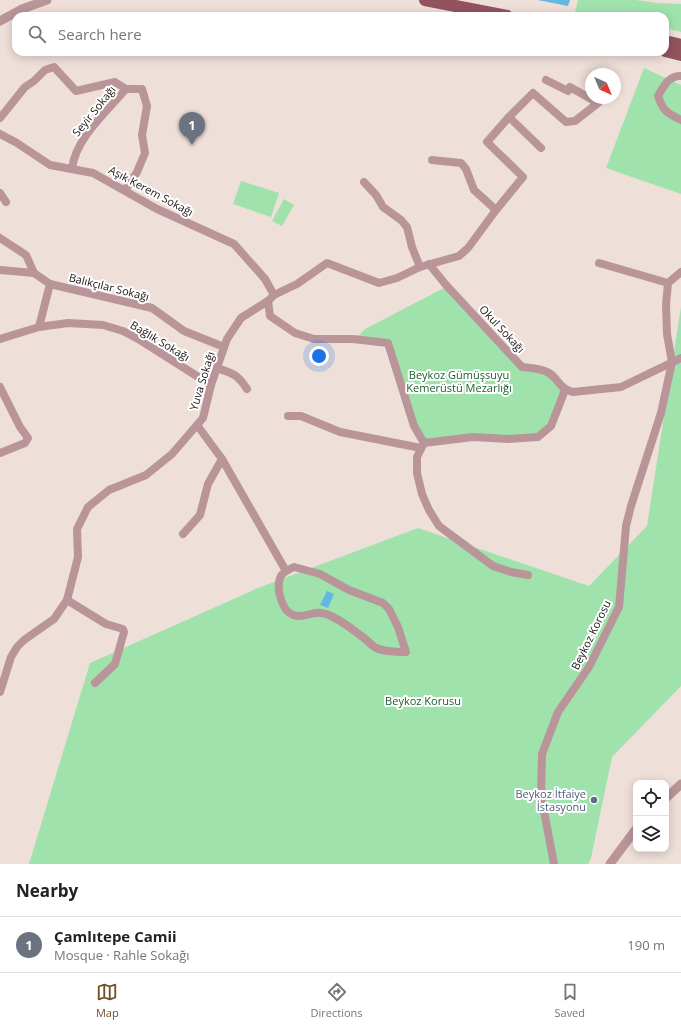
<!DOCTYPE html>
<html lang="en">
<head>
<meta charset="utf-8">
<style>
	:root { --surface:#fff; --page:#f2f2f2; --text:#222; --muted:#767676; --line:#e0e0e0; --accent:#6d5024 }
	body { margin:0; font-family:"Open Sans",sans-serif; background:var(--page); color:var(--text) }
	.controls { position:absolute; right:12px; bottom:12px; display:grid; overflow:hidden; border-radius:8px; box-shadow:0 2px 10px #0003 }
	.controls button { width:36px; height:36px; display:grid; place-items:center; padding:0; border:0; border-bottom:1px solid var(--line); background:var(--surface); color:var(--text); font:20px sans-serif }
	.compass { position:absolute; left:585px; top:68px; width:36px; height:36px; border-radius:50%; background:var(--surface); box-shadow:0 2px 10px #0003; rotate:136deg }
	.you { position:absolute; left:319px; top:356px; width:14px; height:14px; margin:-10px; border:3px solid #fff; border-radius:50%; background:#1a73e8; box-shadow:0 0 0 6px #1a73e833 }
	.badge { display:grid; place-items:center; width:26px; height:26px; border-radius:50%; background:var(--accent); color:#fff; font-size:13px; font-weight:700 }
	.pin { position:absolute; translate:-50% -33px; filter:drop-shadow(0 1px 2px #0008) }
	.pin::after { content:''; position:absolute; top:21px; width:14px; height:12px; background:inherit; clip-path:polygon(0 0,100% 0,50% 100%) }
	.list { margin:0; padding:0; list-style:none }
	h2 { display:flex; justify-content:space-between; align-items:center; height:52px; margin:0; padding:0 16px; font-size:17px }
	h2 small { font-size:13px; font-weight:400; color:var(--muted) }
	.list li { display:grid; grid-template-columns:26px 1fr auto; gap:12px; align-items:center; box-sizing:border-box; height:56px; padding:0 16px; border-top:1px solid var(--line) }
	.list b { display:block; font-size:15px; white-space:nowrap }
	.list p { margin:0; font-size:13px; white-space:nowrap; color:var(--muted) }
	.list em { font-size:13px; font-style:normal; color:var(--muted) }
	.icon { flex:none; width:22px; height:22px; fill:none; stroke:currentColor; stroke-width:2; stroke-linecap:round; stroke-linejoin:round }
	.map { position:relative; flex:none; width:681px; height:864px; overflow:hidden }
	.search { position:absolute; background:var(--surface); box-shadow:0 2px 10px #0003; left:12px; right:12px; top:12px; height:44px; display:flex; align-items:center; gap:10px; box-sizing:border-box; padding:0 14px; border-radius:12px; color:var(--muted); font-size:15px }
	.sheet { height:108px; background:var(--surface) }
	nav { display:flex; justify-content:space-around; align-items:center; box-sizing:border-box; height:56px; border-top:1px solid var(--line); background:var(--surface); font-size:11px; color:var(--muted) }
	nav a { display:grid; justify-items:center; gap:2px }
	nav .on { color:var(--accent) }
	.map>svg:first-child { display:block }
	.green { fill:#a0e2ac }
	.water { fill:#62b8df }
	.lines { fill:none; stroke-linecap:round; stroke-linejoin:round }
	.minor { stroke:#b9959a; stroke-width:8 }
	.tertiary { stroke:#b9959a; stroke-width:9 }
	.primary { stroke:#92535f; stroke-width:12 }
	.service-dot { fill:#5c6f8a; stroke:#fff; stroke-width:1.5 }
	.labels { text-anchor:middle; stroke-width:4; stroke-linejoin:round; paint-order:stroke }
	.street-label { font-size:11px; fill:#1c1715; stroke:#fff }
	.park-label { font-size:11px; fill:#1b6030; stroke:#fff }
	.service-label { font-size:11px; fill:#4e5e75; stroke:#fff; text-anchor:end }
</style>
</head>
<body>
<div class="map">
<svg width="681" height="864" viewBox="0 0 681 864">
	<rect width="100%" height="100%" fill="#eedfd8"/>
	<g class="green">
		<path d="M578,0H636L657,3L681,4V32L665,28V16H574Z"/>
		<path d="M644,68L681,85V194L606,168Z"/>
		<path d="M241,181L279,193L271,217L233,204Z"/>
		<path d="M284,199L294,205L282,226L272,221Z"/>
		<path d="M446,287L522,369L549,375L563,391L550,425L537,436L425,441L416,425L389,342L358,336L365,329Z"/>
		<path d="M681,307V686L612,757L591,858L588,864H29L90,663L258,588L418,528L589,586L647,526Z"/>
	</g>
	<g class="water">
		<path d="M538,0H570L568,6Z"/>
		<path d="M327,591L334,594L328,608L320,605Z"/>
	</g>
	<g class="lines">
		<g class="minor">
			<path d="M681,76C669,75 663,87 658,96C663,111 667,113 681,120"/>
			<path d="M509,117L541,148"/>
			<path d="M0,118L25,87L34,81L45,70L54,67L76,91L115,82L126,89H142L147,106L142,135L145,153L137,172L125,190"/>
			<path d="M0,134L17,143L50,165L93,173L157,209L234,244L265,279L274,295"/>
			<path d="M432,160L461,163L466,169L474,190L496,210"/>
			<path d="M72,169C75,139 107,111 126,89"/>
			<path d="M364,182L376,195L383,207L401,220L407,227L412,247L420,267"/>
			<path d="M0,193L6,202"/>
			<path d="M0,238L26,255L34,273L50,284L152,308L184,331L224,347"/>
			<path d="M599,263L668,283"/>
			<path d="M429,264L446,285L522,367C531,368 541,368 549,373C559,379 559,389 573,392L621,387L681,358"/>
			<path d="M0,270L34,273"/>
			<path d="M668,283L681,272"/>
			<path d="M268,301L270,316L295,333L314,339H353L388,343L414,426L424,443"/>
			<path d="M39,327L50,284"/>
			<path d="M0,339L39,327L68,323L103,325L123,331L140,340L211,385"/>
			<path d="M217,368C234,374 237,374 247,389"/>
			<path d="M0,387L20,427L28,438L25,443L0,453"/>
			<path d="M288,416H301L340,432L421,448"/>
			<path d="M197,425L222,459L286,571"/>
			<path d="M424,443L417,457V473L422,494L429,510L439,526L493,566L511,572L528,575"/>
			<path d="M424,443L473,437L508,439L538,437L551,426L565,390"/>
			<path d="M183,534L200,515L208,484L222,459"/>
			<path d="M294,567L320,574L349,590L383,603L389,609L398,627L406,652C396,652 385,652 376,648C372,646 368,641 364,638C353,630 344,622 331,616C313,607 307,620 293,615C282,611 276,589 280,578C282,572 288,570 294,567Z"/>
			<path d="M67,600L106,624L123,629L124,632L115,664L95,683"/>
			<path d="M0,692L11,657L17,647L24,640L54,619L67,600L78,557L77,529L88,507L109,490L146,475L172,454L203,418L211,385L227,339L241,318L268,301L274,295L297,284L327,263L379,283L397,278L420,267L459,256L468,248L496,210L523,177L487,142L509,117L533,93L566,122L575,121L598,103L570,87L568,91L546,80"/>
			<path d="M554,864L541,795L542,754L558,712L589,667L619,607L626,526L631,506L661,413L672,362L667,334L666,305L668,283"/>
		</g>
		<g class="tertiary">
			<path d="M0,21L22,9L47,0"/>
			<path d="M666,798L681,784"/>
			<path d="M610,864L636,829"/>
		</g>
		<g class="primary">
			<path d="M425,0L507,16"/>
			<path d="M665,41L681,45"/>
			<path d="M665,51L681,55"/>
		</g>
	</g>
	<circle class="service-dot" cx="594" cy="800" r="4"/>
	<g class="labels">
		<g class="street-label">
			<text transform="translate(94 111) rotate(-51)" y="4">Seyir Sokağı</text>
			<text transform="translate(151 191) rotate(28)" y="4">Aşık Kerem Sokağı</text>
			<text transform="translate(109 287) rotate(14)" y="4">Balıkçılar Sokağı</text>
			<text transform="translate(502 329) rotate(47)" y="4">Okul Sokağı</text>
			<text transform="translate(160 341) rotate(31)" y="4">Bağlık Sokağı</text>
			<text transform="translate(202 381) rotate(-73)" y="4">Yuva Sokağı</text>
			<text transform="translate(591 635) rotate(-64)" y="4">Beykoz Korosu</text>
		</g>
		<g class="park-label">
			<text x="459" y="379">Beykoz Gümüşsuyu<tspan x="459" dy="13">Kemerüstü Mezarlığı</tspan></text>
			<text x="423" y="705">Beykoz Korusu</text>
		</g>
		<g class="service-label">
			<text x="586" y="798">Beykoz İtfaiye<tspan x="586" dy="13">İstasyonu</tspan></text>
		</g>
	</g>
</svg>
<div class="controls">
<button><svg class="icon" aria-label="locate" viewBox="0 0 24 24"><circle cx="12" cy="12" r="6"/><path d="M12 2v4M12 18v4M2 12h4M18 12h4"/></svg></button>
<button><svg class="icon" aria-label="layers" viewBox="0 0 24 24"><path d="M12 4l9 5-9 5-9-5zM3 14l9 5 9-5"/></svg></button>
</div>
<svg class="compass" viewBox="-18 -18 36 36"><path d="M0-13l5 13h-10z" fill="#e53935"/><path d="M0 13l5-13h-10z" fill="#767676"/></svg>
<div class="you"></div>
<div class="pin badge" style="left:192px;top:145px;background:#6b7280">1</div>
<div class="search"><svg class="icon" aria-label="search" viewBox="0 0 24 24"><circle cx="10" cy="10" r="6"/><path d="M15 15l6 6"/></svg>Search here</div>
</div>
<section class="sheet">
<h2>Nearby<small></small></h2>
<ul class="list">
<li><span class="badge" style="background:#6b7280">1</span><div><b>Çamlıtepe Camii</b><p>Mosque · Rahle Sokağı</p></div><em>190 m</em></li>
</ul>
</section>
<nav>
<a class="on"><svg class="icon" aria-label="map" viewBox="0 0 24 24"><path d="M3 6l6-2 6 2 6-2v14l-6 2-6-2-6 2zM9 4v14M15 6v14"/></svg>Map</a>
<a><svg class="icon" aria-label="directions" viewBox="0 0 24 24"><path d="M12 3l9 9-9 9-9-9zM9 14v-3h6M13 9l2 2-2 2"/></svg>Directions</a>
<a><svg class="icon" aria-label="saved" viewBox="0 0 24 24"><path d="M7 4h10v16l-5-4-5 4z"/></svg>Saved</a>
</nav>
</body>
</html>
